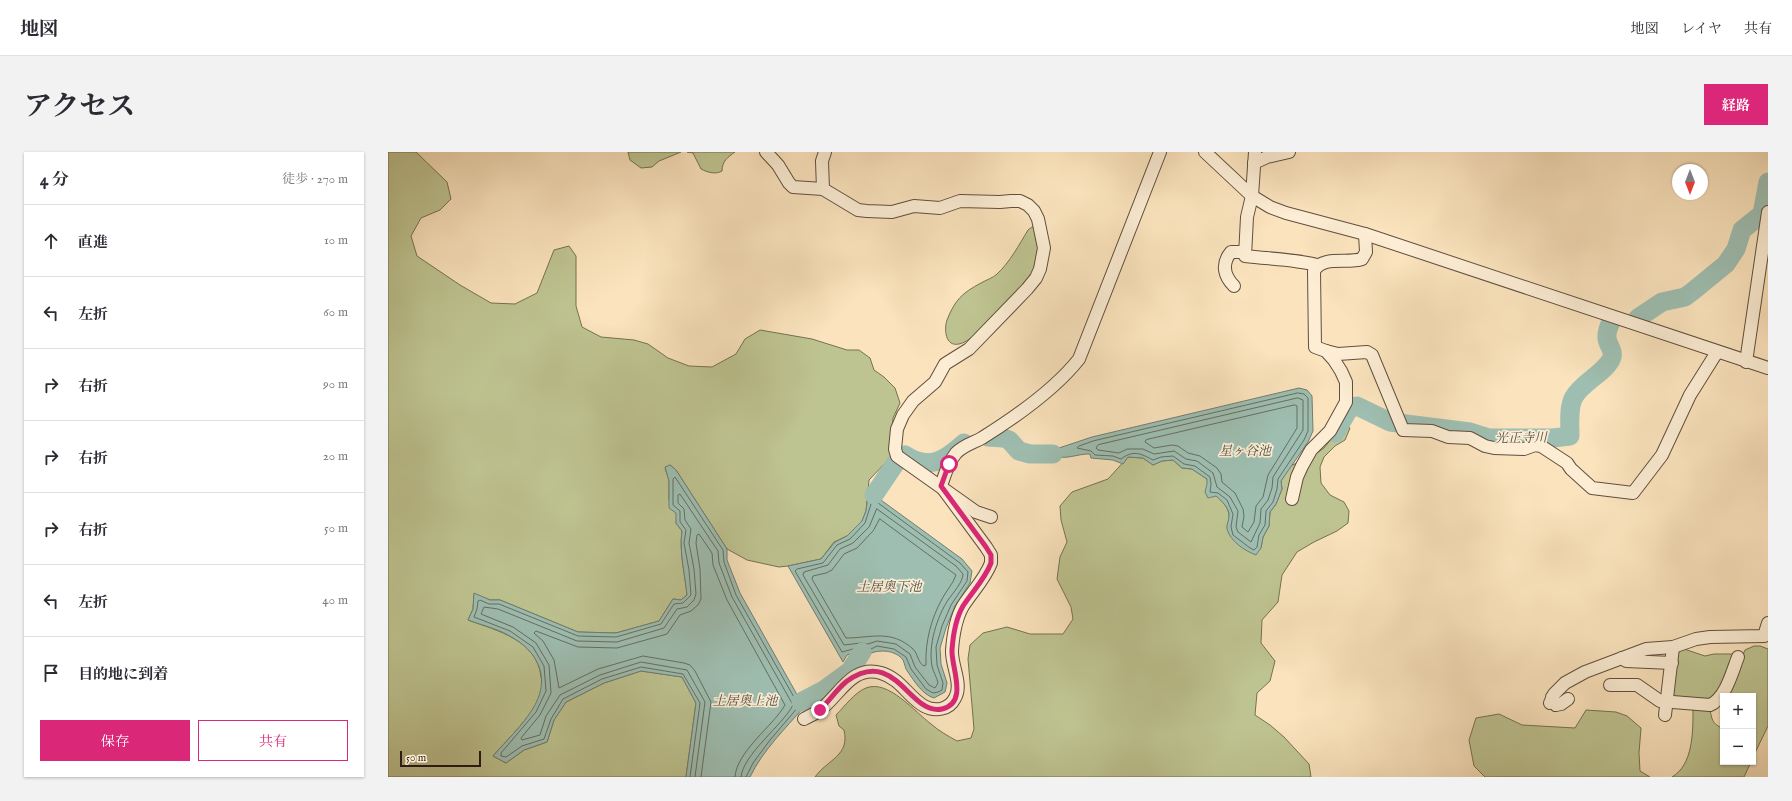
<!DOCTYPE html>
<html lang="ja">
<head>
<meta charset="utf-8">
<style>
	:root { --surface:#fff; --page:#f2f2f3; --text:#2b2b33; --muted:#7c7c81; --line:#e1e1e2; --accent:#db2777 }
	body { margin:0; font-family:"IM FELL English","Noto Serif JP",serif; background:var(--page); color:var(--text) }
	.controls { position:absolute; right:12px; bottom:12px; display:grid; overflow:hidden; border-radius:0px; box-shadow:0 1px 3px #0004 }
	.controls button { width:36px; height:36px; display:grid; place-items:center; padding:0; border:0; border-bottom:1px solid var(--line); background:var(--surface); color:var(--text); font:20px sans-serif }
	.compass { position:absolute; left:1284px; top:12px; width:36px; height:36px; border-radius:50%; background:var(--surface); box-shadow:0 1px 3px #0004; rotate:180deg }
	.scale { position:absolute; left:12px; bottom:10px; width:81px; box-sizing:border-box; padding-left:4px; border:2px solid #2c1e15; border-top:0; font-size:11px; line-height:14px; white-space:nowrap; color:#2c1e15; -webkit-text-stroke:3px #fcedd4; paint-order:stroke }
	.stop { position:absolute; width:12px; height:12px; margin:-9px; border:3px solid #db2777; border-radius:50%; background:#fff }
	.stop.end { background:#db2777; border-color:#fff; box-shadow:0 1px 4px #0008 }
	.list { margin:0; padding:0; list-style:none }
	h2 { display:flex; justify-content:space-between; align-items:center; height:52px; margin:0; padding:0 16px; font-size:17px }
	h2 small { font-size:13px; font-weight:400; color:var(--muted) }
	.list li { display:grid; grid-template-columns:26px 1fr auto; gap:12px; align-items:center; box-sizing:border-box; height:72px; padding:0 16px; border-top:1px solid var(--line) }
	.list b { display:block; font-size:15px; white-space:nowrap }
	.list em { font-size:13px; font-style:normal; color:var(--muted) }
	.actions { display:flex; gap:8px; padding:12px 16px }
	.actions a { flex:1; padding:9px 0; border:1px solid var(--accent); border-radius:0px; text-align:center; font-size:14px; color:var(--accent) }
	.actions .main { background:var(--accent); color:#fff }
	.icon { flex:none; width:22px; height:22px; fill:none; stroke:currentColor; stroke-width:2; stroke-linecap:round; stroke-linejoin:round }
	.map { position:relative; flex:none; width:1380px; height:625px; overflow:hidden; border-radius:0px }
	header { display:flex; align-items:center; gap:24px; box-sizing:border-box; height:56px; padding:0 20px; background:var(--surface); border-bottom:1px solid var(--line) }
	header strong { font-size:19px }
	nav { display:flex; gap:22px; margin-inline-start:auto; font-size:14px }
	.intro { display:flex; align-items:center; justify-content:space-between; box-sizing:border-box; height:96px; padding:0 24px }
	h1 { margin:0; font-size:28px }
	.button { padding:10px 18px; border-radius:0px; background:var(--accent); color:#fff; font-size:14px; font-weight:700 }
	main { display:flex; gap:24px; padding:0 24px }
	aside { flex:1; background:var(--surface); border-radius:0px; box-shadow:0 1px 3px #0004 }
	.map>svg:first-child { display:block }
	.green { fill:#bec491; stroke:#757153 }
	.water { fill:#9ebeb1; stroke:#707e73 }
	.lines { fill:none; stroke-linecap:round; stroke-linejoin:round }
	.shore { stroke:#656e63; stroke-width:1 }
	.river { stroke:#9ebeb1; stroke-width:19 }
	.minor-casing { stroke:#604f3f; stroke-width:14 }
	.minor { stroke:#fcedd4; stroke-width:12 }
	.route { stroke:#db2777; stroke-width:5 }
	.labels { text-anchor:middle; stroke-width:3.5; stroke-linejoin:round; paint-order:stroke }
	.water-label { font-size:13px; font-style:italic; fill:#4e4e44; stroke:#fcedd4 }
</style>
</head>
<body>
<header>
<strong>地図</strong>
<nav><a>地図</a><a>レイヤ</a><a>共有</a></nav>
</header>
<div class="intro"><h1>アクセス</h1><a class="button">経路</a></div>
<main>
<aside>
<h2>4 分<small>徒歩 · 270 m</small></h2>
<ul class="list">
<li><svg class="icon" aria-label="ahead" viewBox="0 0 24 24"><path d="M12 20V5M6 11l6-6 6 6"/></svg><div><b>直進</b></div><em>10 m</em></li>
<li><svg class="icon" aria-label="left" viewBox="0 0 24 24"><path d="M17 20v-9H6M10 6l-5 5 5 5"/></svg><div><b>左折</b></div><em>60 m</em></li>
<li><svg class="icon" aria-label="right" viewBox="0 0 24 24"><path d="M7 20v-9h11M14 6l5 5-5 5"/></svg><div><b>右折</b></div><em>90 m</em></li>
<li><svg class="icon" aria-label="right" viewBox="0 0 24 24"><path d="M7 20v-9h11M14 6l5 5-5 5"/></svg><div><b>右折</b></div><em>20 m</em></li>
<li><svg class="icon" aria-label="right" viewBox="0 0 24 24"><path d="M7 20v-9h11M14 6l5 5-5 5"/></svg><div><b>右折</b></div><em>50 m</em></li>
<li><svg class="icon" aria-label="left" viewBox="0 0 24 24"><path d="M17 20v-9H6M10 6l-5 5 5 5"/></svg><div><b>左折</b></div><em>40 m</em></li>
<li><svg class="icon" aria-label="arrive" viewBox="0 0 24 24"><path d="M6 21V4h12l-3 4 3 4H6"/></svg><div><b>目的地に到着</b></div></li>
</ul>
<div class="actions"><a class="main">保存</a><a>共有</a></div>
</aside>
<div class="map">
<svg width="1380" height="625" viewBox="0 0 1380 625">
	<rect width="100%" height="100%" fill="#fae3bd"/>
	<filter id="stains"><feTurbulence type="fractalNoise" baseFrequency=".005" numOctaves="4"/><feColorMatrix values="0 0 0 0 .2 0 0 0 0 .09 0 0 0 0 .02 0 0 0 .5 -.17"/></filter>
	<radialGradient id="worn" r=".72"><stop offset=".6" stop-color="#630" stop-opacity="0"/><stop offset="1" stop-color="#630" stop-opacity=".3"/></radialGradient>
	<g class="green">
		<path d="M0,0H28L59,30L63,47L52,58L33,66L23,84L29,104L72,133L103,151L127,152L149,141L166,98L181,94L188,104V154L194,175L213,185L246,188L260,192L280,206L301,214L324,215L348,202L357,187L372,178L424,187L459,198H471L482,206L486,218L496,225L507,236L512,251L505,266L503,305L481,328L478,359L474,369L459,384L446,390L433,407L400,414L391,415L359,408L339,397L288,318L282,313L277,316L281,328V348L289,361L288,371L294,379C291,400 297,422 299,443L293,448L285,447L271,469L228,481L190,480L112,448H102L86,442L85,457L80,468C110,479 149,488 153,525C154,528 155,534 155,537C151,557 119,588 105,604L118,611L136,598L159,590L166,568L178,550L216,531L253,519L294,525L308,551L298,625H0Z"/>
		<path d="M240,0H293L271,9L264,15L253,16L242,8Z"/>
		<path d="M299,0H347C340,5 334,9 334,19C327,23 319,20 313,17L305,1Z"/>
		<path d="M644,75L648,77C652,90 651,105 645,118C640,134 587,190 571,192C557,195 556,177 559,168C567,148 574,141 593,131C598,128 605,126 609,122C622,110 631,93 640,78Z"/>
		<path d="M955,272L962,276L957,288L947,294L936,305L932,315L933,331L942,343L956,350L961,359L960,371L949,379L926,390L909,400L894,423L890,450L874,468L873,491L887,509L882,529L869,541L867,563L882,573L896,585L921,612L923,625H427C440,607 462,604 456,578L451,574L448,563C457,554 466,541 478,536C500,527 527,560 543,572C551,579 560,584 569,589L583,586L586,577L580,507L582,493L595,481L619,475L642,482H675L685,467L683,455L669,427L672,405L679,390L673,368L672,354L684,340L720,327L740,305L755,306L765,313L774,309L785,308L794,316L804,317L819,327C820,342 839,348 841,362C842,366 840,372 839,375L873,396L875,385L881,374L882,360L888,352L894,337L893,329L902,314L923,305L936,296Z"/>
		<path d="M1366,494H1372L1380,497V574L1365,605V544L1337,543L1357,498Z"/>
		<path d="M1296,497L1317,504L1326,502H1346V509L1326,548H1281L1287,498Z"/>
		<path d="M1310,554L1322,558C1324,567 1324,571 1332,575L1335,574V610H1363L1356,625H1284C1305,613 1305,580 1305,558Z"/>
		<path d="M1198,558L1228,560L1239,564L1253,576L1251,601L1252,619L1262,625H1097L1086,614L1081,588L1088,566L1111,562L1134,573L1187,576Z"/>
	</g>
	<g class="water">
		<path d="M911,236L919,238L924,244L925,279L920,290L893,329L894,337L888,352L882,360L881,374L875,385L873,396L868,403C857,399 842,389 839,377C838,373 841,369 841,364C842,357 834,349 828,344L820,346L817,340L819,332V327L804,317L794,316L785,308L774,309L765,313L755,306L740,305L735,312L725,308L703,306L702,302C691,301 674,310 665,302V299L668,297L704,285Z"/>
		<path d="M282,313L288,318L339,397V408L352,441L416,555C397,577 375,598 362,625H298L308,551L294,525L253,519L216,531L178,550L166,568L159,590L136,598L118,611L105,604C118,589 134,574 144,558C164,527 151,499 120,483C108,476 93,473 80,468L85,457L86,441L102,448H112L190,480L228,481L271,469L285,447L293,448L299,443C297,422 291,400 294,379L288,371V361L281,356V329L277,315Z"/>
		<path d="M480,343H486L574,407L584,419L582,431L567,454L558,476L552,496L553,512L559,531L557,540L546,546C535,543 526,529 520,520C517,517 517,512 515,508C508,498 491,497 481,502C473,500 467,500 459,503L455,510L400,414L433,407L447,390L459,384L474,369L478,359Z"/>
	</g>
	<g class="lines">
		<g class="shore">
			<path d="M910,241L916,242L920,246V279L916,288L890,327L889,337L885,350L878,359L877,373L871,383L869,395L866,398L862,396L845,383L843,375L845,362L839,348L830,341L822,340L823,332L822,325L807,314L796,312L785,304L773,305L765,308C752,301 745,298 733,307L725,304L707,303L703,299L689,296L691,294L705,289Z"/>
			<path d="M910,246L915,248V278L885,325L884,336L880,348L873,357L872,371L863,390L850,380L848,375L850,359L842,345L829,335L825,321L809,309L798,307L786,299L766,302L755,297H739L731,301L710,298L708,296L710,293Z"/>
			<path d="M907,253L909,254V276L880,323L875,345L868,354L866,370L860,380L854,375L856,364L855,357L847,341L834,330L833,322L829,316L812,304L800,301L790,294L784,293L766,296L757,290L758,288Z"/>
			<path d="M486,348L572,411L580,420L579,429L563,453L554,474L548,495L549,513L555,531L554,538L550,540L545,541L538,537L523,517L518,505L506,497L489,494L481,498L465,497L454,500L407,419L409,417L435,411L449,393L462,387L477,371L484,349Z"/>
			<path d="M489,357L568,414L575,422C575,430 565,441 560,448C549,465 540,493 544,514C545,520 549,525 550,531L547,536L541,533L527,515L522,502L508,492L489,489L480,492L473,491L456,493L415,423L416,420L440,413L452,397L465,391L481,375Z"/>
			<path d="M492,367L568,423C565,432 558,439 554,447C543,467 537,490 538,513L536,514C530,511 530,502 525,497C503,477 483,486 458,486L424,427L425,424L438,421L444,418L456,402L469,396L485,379Z"/>
			<path d="M302,625L312,551L295,522L253,515L214,527L175,547L163,567L156,587L134,594L118,605L113,604V601L148,560L158,539L156,514L145,495L122,479L86,465L89,457L90,449L92,448L101,452H111L190,484L228,485L273,472L286,452L295,451L303,443L301,418L296,391L298,378L292,370V359L285,353V327L287,325L335,398L336,410L348,443L411,554L382,588L365,611L358,625"/>
			<path d="M307,625L317,550L299,518L253,510L212,523L172,543L158,564L152,583L134,588L133,586L152,563L163,541L161,513L148,491L125,475L93,462L96,455L110,457L189,489L229,490L276,476L289,457L299,455L306,448L308,442L306,417L301,391L303,377L297,368L296,357L290,351V343L292,342L330,399L331,411L344,445L405,553C395,573 355,602 353,625"/>
			<path d="M313,625L323,550L307,519L302,513L296,511L255,504L210,517L171,536L166,508L155,489L146,481L148,479L190,495L229,496L279,482L292,463L303,459L310,453L313,447L312,417L308,391L309,383L311,382L324,401L325,413L339,448L397,553C386,573 348,600 347,625"/>
		</g>
		<g class="river">
			<path d="M1250,166L1274,150L1297,145L1305,139L1338,112L1348,97L1354,78L1374,62L1380,30"/>
			<path d="M947,281L961,257L969,254L1002,270L1082,280L1101,286H1165L1182,284C1182,273 1180,255 1186,245C1194,230 1219,220 1224,205C1227,194 1212,192 1223,170"/>
			<path d="M600,285L615,286L621,288L631,299L642,302H665"/>
			<path d="M486,343L507,312L517,303C542,319 557,308 576,291"/>
			<path d="M413,550L436,538L462,519L474,500"/>
		</g>
		<defs>
			<g id="minor">
				<path d="M378,0L390,13L401,31L405,35L435,37L470,58L479,59L504,60L526,54L552,56L572,49L612,50L623,49H632L640,53L646,59L650,67L656,96L652,117L648,126L639,137L581,197L557,212L547,230L525,249L515,263L509,277L507,297L509,304L588,360L603,365"/>
				<path d="M817,0L864,44L882,55L898,61L977,82L1380,216"/>
				<path d="M867,0L864,44L859,65L857,104C881,107 906,107 929,113"/>
				<path d="M866,11L879,5L901,0"/>
				<path d="M435,37L434,9L437,0"/>
				<path d="M846,134C836,124 833,112 843,100H856"/>
				<path d="M938,199L950,202L979,200L984,203L1015,278L1044,279L1060,285L1082,286L1097,294L1106,296L1136,297L1147,293L1153,294L1179,311L1183,317L1204,336L1245,341L1274,303L1302,243L1329,200"/>
				<path d="M1358,210L1380,60"/>
				<path d="M904,347L909,325L914,314L923,298L942,279L958,250V230L953,219L946,208L938,199L927,195L926,119C935,103 959,112 974,107L978,100L977,82"/>
				<path d="M1234,506L1238,509L1284,511"/>
				<path d="M1222,533H1249L1272,549L1322,553C1338,546 1344,520 1350,505"/>
				<path d="M1164,545L1168,553L1173,552L1180,547"/>
				<path d="M1162,551L1166,542L1177,531L1197,520L1258,497L1285,495L1308,487L1322,485L1376,484L1380,471"/>
				<path d="M1277,563L1285,495"/>
				<path d="M416,567C421,564 427,562 432,558C451,544 464,512 493,521C513,527 520,545 536,554C547,560 561,558 567,546C575,532 563,513 564,498C565,485 568,466 575,454C584,440 597,427 603,411V403L598,395L553,334C557,322 560,311 568,301C576,293 585,291 594,286C626,266 668,236 691,207L772,0"/>
			</g>
		</defs>
		<use href="#minor" class="minor-casing"/>
		<use href="#minor" class="minor"/>
	</g>
	<g class="lines">
		<path class="route" d="M432,558C441,549 449,537 459,529C508,494 521,564 554,557C581,551 563,515 564,498C565,484 568,466 575,454C584,440 597,427 603,411V403L598,395L553,334L561,312"/>
	</g>
	<g class="labels">
		<g class="water-label">
			<text transform="translate(1133 285) rotate(-1)" y="5">光正寺川</text>
			<text x="857" y="303">星ヶ谷池</text>
			<text x="501" y="439">土居奥下池</text>
			<text x="357" y="553">土居奥上池</text>
		</g>
	</g>
	<rect width="100%" height="100%" filter="url(#stains)"/>
	<rect width="100%" height="100%" fill="url(#worn)"/>
</svg>
<div class="controls">
<button>+</button>
<button>−</button>
</div>
<svg class="compass" viewBox="-18 -18 36 36"><path d="M0-13l5 13h-10z" fill="#e53935"/><path d="M0 13l5-13h-10z" fill="#7c7c81"/></svg>
<div class="scale">50 m</div>
<div class="stop" style="left:561px;top:312px"></div>
<div class="stop end" style="left:432px;top:558px"></div>
</div>
</main>
</body>
</html>
